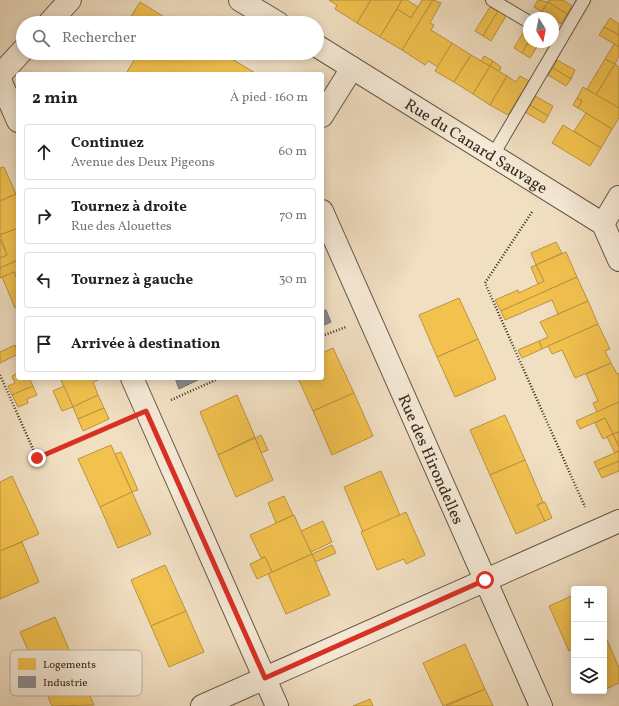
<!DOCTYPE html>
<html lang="fr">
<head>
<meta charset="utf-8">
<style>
	:root { --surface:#fff; --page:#f2f2f2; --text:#222; --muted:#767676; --line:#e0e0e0 }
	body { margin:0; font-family:Vollkorn,serif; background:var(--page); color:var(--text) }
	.controls { position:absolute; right:12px; bottom:12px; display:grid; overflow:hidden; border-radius:4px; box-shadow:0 2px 10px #0003 }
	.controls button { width:36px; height:36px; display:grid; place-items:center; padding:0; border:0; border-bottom:1px solid var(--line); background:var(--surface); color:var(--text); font:20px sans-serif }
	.compass { position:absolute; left:523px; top:12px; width:36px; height:36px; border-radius:50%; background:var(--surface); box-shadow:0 2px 10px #0003; rotate:170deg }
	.stop { position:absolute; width:12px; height:12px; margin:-9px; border:3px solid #d93025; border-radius:50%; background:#fff }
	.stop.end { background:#d93025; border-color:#fff; box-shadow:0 1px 4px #0008 }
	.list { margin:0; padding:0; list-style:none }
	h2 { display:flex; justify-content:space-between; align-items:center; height:52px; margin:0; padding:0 16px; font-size:17px }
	h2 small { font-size:13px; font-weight:400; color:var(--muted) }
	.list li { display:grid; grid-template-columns:26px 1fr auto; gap:12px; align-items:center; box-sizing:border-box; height:56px; margin:0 8px 8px; padding:0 8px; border:1px solid var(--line); border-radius:4px }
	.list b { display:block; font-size:15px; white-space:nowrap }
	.list p { margin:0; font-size:13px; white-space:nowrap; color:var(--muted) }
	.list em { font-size:13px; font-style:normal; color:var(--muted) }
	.icon { flex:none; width:22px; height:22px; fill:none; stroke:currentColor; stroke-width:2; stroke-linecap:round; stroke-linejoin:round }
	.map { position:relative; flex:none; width:619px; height:706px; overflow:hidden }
	.search { position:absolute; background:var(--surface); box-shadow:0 2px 10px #0003; left:16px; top:16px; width:308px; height:44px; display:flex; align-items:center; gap:10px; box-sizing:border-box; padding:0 14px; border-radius:22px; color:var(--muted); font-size:15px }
	.panel { position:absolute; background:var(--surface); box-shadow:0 2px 10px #0003; left:16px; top:72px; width:308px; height:308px; border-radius:4px }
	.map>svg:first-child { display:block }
	.homes { fill:#f2c14e; stroke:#b99440 }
	.industry { fill:#8d8d92; stroke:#737070 }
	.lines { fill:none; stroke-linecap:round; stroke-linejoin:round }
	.service-casing { stroke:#645848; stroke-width:14 }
	.minor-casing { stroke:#645848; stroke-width:24 }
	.tertiary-casing { stroke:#645848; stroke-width:24 }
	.path { stroke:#352b20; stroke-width:2.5; stroke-dasharray:1 2; stroke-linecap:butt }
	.service { stroke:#f6ead7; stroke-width:12 }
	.minor { stroke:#f6ead7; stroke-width:22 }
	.tertiary { stroke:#f6ead7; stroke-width:22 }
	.route { stroke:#d93025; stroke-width:5 }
	.labels { text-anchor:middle; stroke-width:4; stroke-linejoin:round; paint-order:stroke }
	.street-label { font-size:16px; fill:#352b20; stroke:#f6ead7 }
	.key { fill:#f6ead7; stroke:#bcb1a0; stroke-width:1 }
	.key-label { font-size:11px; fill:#352b20 }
</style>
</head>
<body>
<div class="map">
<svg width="619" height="706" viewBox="0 0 619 706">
	<rect width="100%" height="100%" fill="#f1dfc2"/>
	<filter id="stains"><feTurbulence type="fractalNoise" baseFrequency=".005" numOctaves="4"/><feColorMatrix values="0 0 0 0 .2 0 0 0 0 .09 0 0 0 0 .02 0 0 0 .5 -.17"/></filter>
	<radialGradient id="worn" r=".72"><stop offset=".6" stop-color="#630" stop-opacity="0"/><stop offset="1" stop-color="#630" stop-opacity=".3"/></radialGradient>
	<g class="homes">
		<path d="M329,0H371L357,23L335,9L337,5Z"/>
		<path d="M371,0H402L380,37L357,23Z"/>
		<path d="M402,0H407L418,7L411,18L397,9Z"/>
		<path d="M422,0H433L402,50L380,37L397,9L411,18Z"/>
		<path d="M433,0L441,3L430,23L434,25L431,30L452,43L438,67L428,61L425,65L402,50Z"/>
		<path d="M538,0L548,2L542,12L534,7Z"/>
		<path d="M549,0H563L572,6L567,14L548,2Z"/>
		<path d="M140,2L174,23H127Z"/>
		<path d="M548,2L567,14L561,24L542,12Z"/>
		<path d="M490,7L498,11L483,36L475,31Z"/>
		<path d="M498,11L506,16L491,41L483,36Z"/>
		<path d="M610,18L619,24V35L604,27Z"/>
		<path d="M604,27L619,35V47L599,35Z"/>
		<path d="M526,28L529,30V41L522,53L514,48Z"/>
		<path d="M529,41L540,42L530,58L522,53Z"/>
		<path d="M452,43L471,55L454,82L435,71Z"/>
		<path d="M614,44L619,47V56L615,64L605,59Z"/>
		<path d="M138,53H222L257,74H126Z"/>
		<path d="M471,55L490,66L473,94L454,82Z"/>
		<path d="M484,56L493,61L490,66L481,61Z"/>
		<path d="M605,59L615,64L596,95L587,89Z"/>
		<path d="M557,60L575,70L571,79L553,68Z"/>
		<path d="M493,61L501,67L499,72L490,66Z"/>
		<path d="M615,64L619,67V108L596,95Z"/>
		<path d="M490,66L507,76L490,105L473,94Z"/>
		<path d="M553,68L571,79L566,86L548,75Z"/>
		<path d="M507,76L516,82L520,76L529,81L508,115L490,105Z"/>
		<path d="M583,87L619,108V118L612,129L578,108L582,101L577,98Z"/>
		<path d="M535,96L553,106L548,116L530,105Z"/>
		<path d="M577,98L582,101L578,108L573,105Z"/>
		<path d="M530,105L548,116L544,123L525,112Z"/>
		<path d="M586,113L612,129L601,148L574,131Z"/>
		<path d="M563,125L601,148L590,166L552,143Z"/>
		<path d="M4,167L16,194L0,201V168Z"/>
		<path d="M16,194L18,199V228L0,235V201Z"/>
		<path d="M18,228V260L0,268V258L7,255L0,235Z"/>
		<path d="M0,239L7,255L0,258Z"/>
		<path d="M556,242L562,253L536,265L531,253Z"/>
		<path d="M566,252L577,277L501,311L495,300L518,290L519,293L544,281L536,265Z"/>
		<path d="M18,260V281L14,272L0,278V268Z"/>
		<path d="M536,265L544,281L538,284L531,267Z"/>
		<path d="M14,272L18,281V307L15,308L2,277Z"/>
		<path d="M577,277L588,301L558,314L552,300L505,320L501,311Z"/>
		<path d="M459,298L478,339L437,357L419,315Z"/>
		<path d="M588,301L598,324L542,349L539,341L548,337L540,322Z"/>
		<path d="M598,324L610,349L605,351L611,363L575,378L562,350L552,354L548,346Z"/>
		<path d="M478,339L496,379L455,397L437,357Z"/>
		<path d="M539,341L542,349L522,358L518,350Z"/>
		<path d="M15,345L18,354L0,363V352Z"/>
		<path d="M333,348L354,393L313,411L298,378H322V353Z"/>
		<path d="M611,363L617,374L619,373V402L597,412L593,403L598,401L586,374Z"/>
		<path d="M18,373V378H29L33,386L12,395L8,386L15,383L12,376Z"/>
		<path d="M60,378H97L98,380L93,382L98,395L73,407Z"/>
		<path d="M33,386L37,395L27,399L28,403L18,407L12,395Z"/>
		<path d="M64,386L73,407L62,411L53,391Z"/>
		<path d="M354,393L373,436L332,455L313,411Z"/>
		<path d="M98,395L104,408L78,419L73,407Z"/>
		<path d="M237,395L255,437L218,455L200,412Z"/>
		<path d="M619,402V432L613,434L605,418L580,429L576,421Z"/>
		<path d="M104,408L109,419L83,431L78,419Z"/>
		<path d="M505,415L525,460L490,475L470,430Z"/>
		<path d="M605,418L613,434L603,439L595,423Z"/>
		<path d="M619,432V447L613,434Z"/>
		<path d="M613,434L619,447V451L615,453L607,437Z"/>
		<path d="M261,435L268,450L261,453L255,438Z"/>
		<path d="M255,438L273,480L236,497L218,455Z"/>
		<path d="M111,445L132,492L100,507L78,459Z"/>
		<path d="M619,451V461L598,470L594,462Z"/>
		<path d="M121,452L138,490L132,492L115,454Z"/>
		<path d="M525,460L543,502L537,505L545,521L516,534L490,475Z"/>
		<path d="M619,461V471L602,478L598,470Z"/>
		<path d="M381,471L400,515L363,532L344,487Z"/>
		<path d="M12,476L39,534L0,551V482Z"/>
		<path d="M132,492L151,534L118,548L100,507Z"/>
		<path d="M284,496L293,515L276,523L268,503Z"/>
		<path d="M545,502L552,518L545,521L537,505Z"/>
		<path d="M406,512L425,555L406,564L404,559L377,570L361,532Z"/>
		<path d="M294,515L312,554L272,572L265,557L261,558L250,535Z"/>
		<path d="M323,521L332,542L311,552L301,531Z"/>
		<path d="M22,542L39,582L0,599V551Z"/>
		<path d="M332,545L336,553L315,562L312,554Z"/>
		<path d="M312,554L330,595L286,614L268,574Z"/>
		<path d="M265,557L272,572L257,579L250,564Z"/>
		<path d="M165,565L186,611L151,626L131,580Z"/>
		<path d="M574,595V649L569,651L549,606Z"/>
		<path d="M186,611L204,652L169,667L151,626Z"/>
		<path d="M55,617L74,661L40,677L20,632Z"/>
		<path d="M605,635L619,668V683L604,690Z"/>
		<path d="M465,644L485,689L443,706L423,663Z"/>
		<path d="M74,661L94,705L52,706L40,677Z"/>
		<path d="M485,689L493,706H446Z"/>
		<path d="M370,699L373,706H353Z"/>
	</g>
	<g class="industry">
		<path d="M326,310L331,322L322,326V311Z"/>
		<path d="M175,378H202L179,389Z"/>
	</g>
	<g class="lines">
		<defs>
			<g id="service">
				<path d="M492,0L529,22"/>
				<path d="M493,155L584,0"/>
			</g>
			<g id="minor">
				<path d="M240,0L278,23"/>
				<path id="s1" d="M317,46L603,224L619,260"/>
				<path d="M0,80L18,121"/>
				<path d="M322,116L352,68"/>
				<path id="s2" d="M322,211L541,706"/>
				<path d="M603,224L619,197"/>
				<path d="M132,378L277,706"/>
				<path d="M202,706L619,521"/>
			</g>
			<g id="tertiary">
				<path d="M49,23L70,0"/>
				<path d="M0,75L23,50"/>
			</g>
		</defs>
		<use href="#service" class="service-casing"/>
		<use href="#minor" class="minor-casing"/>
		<use href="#tertiary" class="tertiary-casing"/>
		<g class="path">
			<path d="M532,212L485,283L585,507"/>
			<path d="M322,336L346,327"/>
			<path d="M0,375L37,458L122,421"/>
			<path d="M171,400L220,378"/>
		</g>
		<use href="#service" class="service"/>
		<use href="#minor" class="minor"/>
		<use href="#tertiary" class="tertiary"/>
	</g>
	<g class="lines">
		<path class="route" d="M37,458L146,411L265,678L485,580"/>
	</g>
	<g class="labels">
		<g class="street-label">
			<text dy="6" stroke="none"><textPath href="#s1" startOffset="188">Rue du Canard Sauvage</textPath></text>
			<text dy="6" stroke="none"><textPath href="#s2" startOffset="271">Rue des Hirondelles</textPath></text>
		</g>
	</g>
	<rect x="10" y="650" width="132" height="46" rx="6" class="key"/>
	<rect x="18" y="658" width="18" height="12" fill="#f2c14e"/>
	<rect x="18" y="676" width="18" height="12" fill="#8d8d92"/>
	<g class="key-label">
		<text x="43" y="668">Logements</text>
		<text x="43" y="686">Industrie</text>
	</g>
	<rect width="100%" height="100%" filter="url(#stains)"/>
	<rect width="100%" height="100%" fill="url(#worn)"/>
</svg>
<div class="controls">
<button>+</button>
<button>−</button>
<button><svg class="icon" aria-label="layers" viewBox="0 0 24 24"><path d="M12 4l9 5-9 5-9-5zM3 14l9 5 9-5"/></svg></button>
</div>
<svg class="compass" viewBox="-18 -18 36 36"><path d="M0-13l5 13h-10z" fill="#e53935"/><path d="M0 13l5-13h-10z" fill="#767676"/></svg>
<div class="stop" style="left:485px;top:580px"></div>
<div class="stop end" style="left:37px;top:458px"></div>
<div class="search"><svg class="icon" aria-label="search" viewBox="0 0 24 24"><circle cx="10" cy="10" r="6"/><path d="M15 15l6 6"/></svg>Rechercher</div>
<section class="panel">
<h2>2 min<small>À pied · 160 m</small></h2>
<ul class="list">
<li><svg class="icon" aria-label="ahead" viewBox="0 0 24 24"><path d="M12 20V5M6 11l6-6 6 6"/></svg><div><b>Continuez</b><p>Avenue des Deux Pigeons</p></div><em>60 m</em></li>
<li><svg class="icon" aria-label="right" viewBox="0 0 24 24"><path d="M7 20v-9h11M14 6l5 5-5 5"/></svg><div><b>Tournez à droite</b><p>Rue des Alouettes</p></div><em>70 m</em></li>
<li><svg class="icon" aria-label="left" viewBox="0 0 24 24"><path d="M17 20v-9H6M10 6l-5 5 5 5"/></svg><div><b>Tournez à gauche</b></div><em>30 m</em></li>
<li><svg class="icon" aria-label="arrive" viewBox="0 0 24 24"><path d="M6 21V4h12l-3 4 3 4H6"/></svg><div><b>Arrivée à destination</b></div></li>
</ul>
</section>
</div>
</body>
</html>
